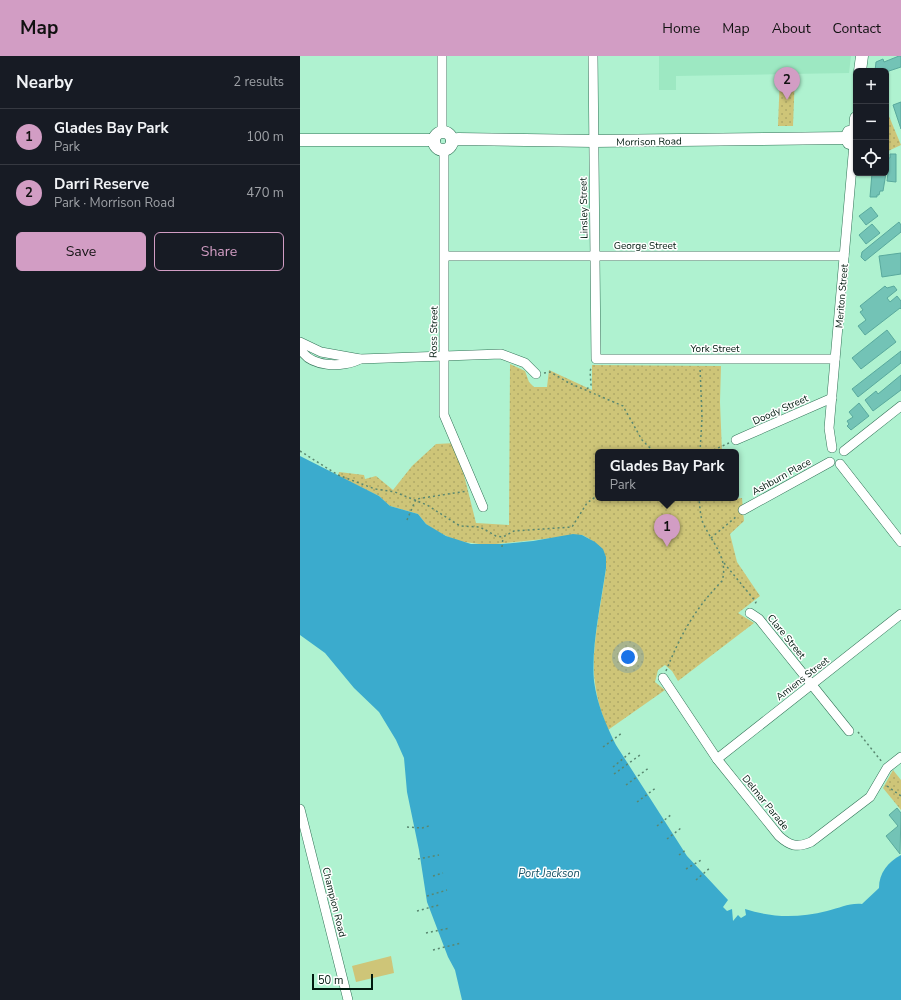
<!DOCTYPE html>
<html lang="en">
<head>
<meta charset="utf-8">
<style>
	:root { --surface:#171b24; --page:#242831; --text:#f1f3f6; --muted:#9ea1a6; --line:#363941; --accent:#d29dc4 }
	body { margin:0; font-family:"Nunito Sans",sans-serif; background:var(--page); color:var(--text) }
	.controls { position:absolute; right:12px; top:12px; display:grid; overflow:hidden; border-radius:6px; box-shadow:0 1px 3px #0004 }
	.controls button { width:36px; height:36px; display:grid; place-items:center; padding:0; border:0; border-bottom:1px solid var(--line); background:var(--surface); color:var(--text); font:20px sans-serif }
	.scale { position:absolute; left:12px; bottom:10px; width:61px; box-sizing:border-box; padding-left:4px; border:2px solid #011a0f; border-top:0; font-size:11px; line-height:14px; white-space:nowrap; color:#011a0f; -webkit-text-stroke:3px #fff; paint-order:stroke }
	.you { position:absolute; left:328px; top:601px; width:14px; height:14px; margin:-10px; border:3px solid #fff; border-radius:50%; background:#1a73e8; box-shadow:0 0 0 6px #1a73e833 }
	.badge { display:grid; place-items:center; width:26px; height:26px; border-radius:50%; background:var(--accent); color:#111; font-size:13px; font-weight:700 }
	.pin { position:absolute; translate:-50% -33px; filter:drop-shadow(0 1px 2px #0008) }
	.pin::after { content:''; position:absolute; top:21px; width:14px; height:12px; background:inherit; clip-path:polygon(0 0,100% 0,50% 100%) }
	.popup { position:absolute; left:295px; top:393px; width:144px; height:52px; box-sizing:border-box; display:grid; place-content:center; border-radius:6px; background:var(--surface); filter:drop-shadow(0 1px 3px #0005); font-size:13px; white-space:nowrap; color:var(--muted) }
	.popup b { font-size:15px; color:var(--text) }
	.popup::after { content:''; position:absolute; left:50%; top:100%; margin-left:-8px; border:8px solid transparent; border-top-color:var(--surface) }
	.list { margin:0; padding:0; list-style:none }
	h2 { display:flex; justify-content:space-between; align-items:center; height:52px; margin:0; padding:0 16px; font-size:17px }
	h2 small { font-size:13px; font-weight:400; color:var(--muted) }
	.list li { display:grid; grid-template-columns:26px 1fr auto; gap:12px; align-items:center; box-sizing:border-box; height:56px; padding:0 16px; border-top:1px solid var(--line) }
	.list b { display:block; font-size:15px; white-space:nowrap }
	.list p { margin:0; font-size:13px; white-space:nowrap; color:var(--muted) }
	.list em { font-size:13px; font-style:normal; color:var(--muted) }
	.actions { display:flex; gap:8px; padding:12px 16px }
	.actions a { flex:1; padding:9px 0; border:1px solid var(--accent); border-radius:6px; text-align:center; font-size:14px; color:var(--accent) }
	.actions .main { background:var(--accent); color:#111 }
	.icon { flex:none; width:22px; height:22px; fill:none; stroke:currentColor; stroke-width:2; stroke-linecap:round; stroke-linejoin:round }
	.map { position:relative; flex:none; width:601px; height:944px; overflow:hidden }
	header { display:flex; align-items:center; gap:24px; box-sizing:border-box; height:56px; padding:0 20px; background:var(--accent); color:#111 }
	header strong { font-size:19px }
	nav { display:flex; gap:22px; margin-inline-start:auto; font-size:14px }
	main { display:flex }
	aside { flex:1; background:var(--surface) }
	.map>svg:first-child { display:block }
	.built { fill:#9de8c2 }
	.park { fill:url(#park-dots) }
	.pitch { fill:#cec578 }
	.water { fill:#3babcd }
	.building { fill:#73c3b6; stroke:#59a99d }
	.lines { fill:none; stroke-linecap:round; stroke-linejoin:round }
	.street-casing { stroke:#327357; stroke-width:10 }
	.secondary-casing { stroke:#327357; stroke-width:13 }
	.path { stroke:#598770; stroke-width:1.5; stroke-dasharray:2 3; stroke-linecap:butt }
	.street { stroke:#fff; stroke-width:9 }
	.secondary { stroke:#fff; stroke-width:12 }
	.labels { text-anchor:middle; stroke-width:3; stroke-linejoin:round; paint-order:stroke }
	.street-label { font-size:10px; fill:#011a0f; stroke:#fff }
	.water-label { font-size:11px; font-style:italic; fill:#155265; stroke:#fff }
</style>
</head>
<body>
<header>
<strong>Map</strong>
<nav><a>Home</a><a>Map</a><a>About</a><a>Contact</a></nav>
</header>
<main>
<aside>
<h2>Nearby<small>2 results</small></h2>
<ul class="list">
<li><span class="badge">1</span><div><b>Glades Bay Park</b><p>Park</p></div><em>100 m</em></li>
<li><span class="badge">2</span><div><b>Darri Reserve</b><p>Park · Morrison Road</p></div><em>470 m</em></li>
</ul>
<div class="actions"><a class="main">Save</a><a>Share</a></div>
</aside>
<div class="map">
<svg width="601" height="944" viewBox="0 0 601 944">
	<defs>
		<pattern id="park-dots" width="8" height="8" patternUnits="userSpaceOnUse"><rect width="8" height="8" fill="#cec578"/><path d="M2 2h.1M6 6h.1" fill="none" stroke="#afa967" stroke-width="1.8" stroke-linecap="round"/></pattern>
	</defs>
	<rect width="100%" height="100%" fill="#aff2d0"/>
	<path class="built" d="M359,0H551L549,17L376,20V34H359Z"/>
	<g class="park">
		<path d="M495,18L493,70H478L480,19Z"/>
		<path d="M586,53L601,89L586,96Z"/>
		<path d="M210,308L225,315L229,326L234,331H247L249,314L292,334V309L421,310L420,346L422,396H298V442H419V445L442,442L444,465L430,478L437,506L460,540L438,557L454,567L378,625L372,615L365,609L358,614L355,626L365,634L308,674C302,659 297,644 295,627C290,595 302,545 306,512C306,495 297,486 282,479L187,489L157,485L136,475L126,468L118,458L90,450L79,440L38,420L39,416L64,419L65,423L76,420L93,434L112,410L136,388L156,387L176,467L209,469Z"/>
		<path d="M593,714L601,724V754L583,732Z"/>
	</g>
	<path class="pitch" d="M91,900L94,917L56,926L52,910Z"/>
	<path class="water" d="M0,400L79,440L90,450L118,458L126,468L146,480L171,488H202L233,485L273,478L282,479L295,486L303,493L306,501V512C301,547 291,591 294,625C297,648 306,669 316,689L387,800L428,844L423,851L427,855L432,853L433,865L438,859L441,862L446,859L445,853C472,862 499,862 527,855C541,852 548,847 562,848L579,832C579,817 588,806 601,799V944H162L155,914L148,901L127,846L119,794L107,736L104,702L96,684L79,656L54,632L25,597L0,579Z"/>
	<g class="building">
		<path d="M599,0H601V11L586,16V19V15H575L576,6L583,3L584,6Z"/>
		<path d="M601,46V73L593,49Z"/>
		<path d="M590,98H596V126L587,125L588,117H586L583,135H580L579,139H577V141H570L572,117H586V102H590Z"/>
		<path d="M571,151L578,160L566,169L559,160Z"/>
		<path d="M599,166L601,169V176L565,205L561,201L562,196Z"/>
		<path d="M572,168L580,177L566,188L559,179Z"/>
		<path d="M601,197V218L582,221L579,200Z"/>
		<path d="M585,230L587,232L594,230L597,234L587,242L590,246L597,240L601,245V253L600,252L565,279L558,270L566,264L560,256L563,254L560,250Z"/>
		<path d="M587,274L596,286L561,313L552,302Z"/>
		<path d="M601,295V307L558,341L552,333Z"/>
		<path d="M601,319V334L573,355L565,344L576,335L578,338Z"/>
		<path d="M559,347L569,360L551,374L547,370L549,368L547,365L553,361L549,356Z"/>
		<path d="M597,752L601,757L600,798L586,780L598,770L589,759Z"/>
	</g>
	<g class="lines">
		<defs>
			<g id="street">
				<path d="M142,0V76"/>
				<path d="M293,0L296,303H535"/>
				<path d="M144,94V359L183,451"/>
				<path d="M145,200H544"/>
				<path d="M0,286L21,296L60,303L201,298L225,307L236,318"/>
				<path d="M0,291C8,312 44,312 60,303"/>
				<path d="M436,384L532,342"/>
				<path d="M532,392L529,372L554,88"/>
				<path d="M544,395L601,350"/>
				<path d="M540,408L601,486"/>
				<path d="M443,454L530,406"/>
				<path d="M450,557L459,563L549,675"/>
				<path d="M363,622L417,703L479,780C490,790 497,792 511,786L570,741L587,712L601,701"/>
				<path d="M417,703L601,558"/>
				<path d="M0,753L48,944"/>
			</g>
			<g id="secondary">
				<path d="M560,15L562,0"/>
				<path d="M555,75L556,62"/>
				<path d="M556,76H549L546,82L549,87H556"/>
				<circle cx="143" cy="85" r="9"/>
				<path d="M0,84H134"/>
				<path d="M152,85L158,83L294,85L546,82"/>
			</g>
		</defs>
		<use href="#street" class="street-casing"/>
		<use href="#secondary" class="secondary-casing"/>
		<g class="path">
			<path d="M244,317L250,316L269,327L323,350L342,384L354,396"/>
			<path d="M287,333L291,329L290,315L292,310"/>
			<path d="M0,395L38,419L75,433L95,436L127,449L160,470L180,471L196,480L203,481L214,475L272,471L287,447L298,439"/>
			<path d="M400,396L402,362L400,311"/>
			<path d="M409,396L429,387"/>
			<path d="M107,464L116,443L168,435"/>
			<path d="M411,482L437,460"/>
			<path d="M202,491L203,481"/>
			<path d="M424,507L456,546L454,550"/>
			<path d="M366,615C381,578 394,554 422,525C429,502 412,487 403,467C400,459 400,451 399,442"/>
			<path d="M558,676L582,706"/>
			<path d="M303,691L322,677"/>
			<path d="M313,711L331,696"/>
			<path d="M314,718L340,699"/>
			<path d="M326,729L350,711"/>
			<path d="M587,730L601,740"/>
			<path d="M337,746L357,731"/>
			<path d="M357,770L372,758"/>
			<path d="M107,771L122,772L129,770"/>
			<path d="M367,783L381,772"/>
			<path d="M379,799L387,793"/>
			<path d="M118,803L139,799"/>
			<path d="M386,813L403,803"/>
			<path d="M133,820L143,817"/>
			<path d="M396,824L411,811"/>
			<path d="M127,840L147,834"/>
			<path d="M117,855L139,849"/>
			<path d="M126,877L150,872"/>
			<path d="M133,894L161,887"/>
		</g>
		<use href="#street" class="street"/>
		<use href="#secondary" class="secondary"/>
	</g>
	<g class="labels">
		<g class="street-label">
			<text transform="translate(349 85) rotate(-1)" y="4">Morrison Road</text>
			<text transform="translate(283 152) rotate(-91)" y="4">Linsley Street</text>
			<text x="345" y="193">George Street</text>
			<text transform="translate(541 240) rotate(-85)" y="4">Meriton Street</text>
			<text transform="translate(133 276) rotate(-89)" y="4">Ross Street</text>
			<text x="415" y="296">York Street</text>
			<text transform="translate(480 353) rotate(-24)" y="4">Doody Street</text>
			<text transform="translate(481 420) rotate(-29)" y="4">Ashburn Place</text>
			<text transform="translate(487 580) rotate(51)" y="4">Clare Street</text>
			<text transform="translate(502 622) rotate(-38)" y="4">Amiens Street</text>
			<text transform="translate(466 746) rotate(51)" y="4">Delmar Parade</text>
			<text transform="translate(35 846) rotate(76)" y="4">Champion Road</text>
		</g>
		<g class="water-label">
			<text x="249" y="821">Port Jackson</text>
		</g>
	</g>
</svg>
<div class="controls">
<button>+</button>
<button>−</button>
<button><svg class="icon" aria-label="locate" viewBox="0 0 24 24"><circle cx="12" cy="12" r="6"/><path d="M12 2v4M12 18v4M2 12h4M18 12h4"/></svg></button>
</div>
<div class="scale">50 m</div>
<div class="you"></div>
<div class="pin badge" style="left:367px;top:491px">1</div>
<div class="popup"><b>Glades Bay Park</b>Park</div>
<div class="pin badge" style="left:487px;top:44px">2</div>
</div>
</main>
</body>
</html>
